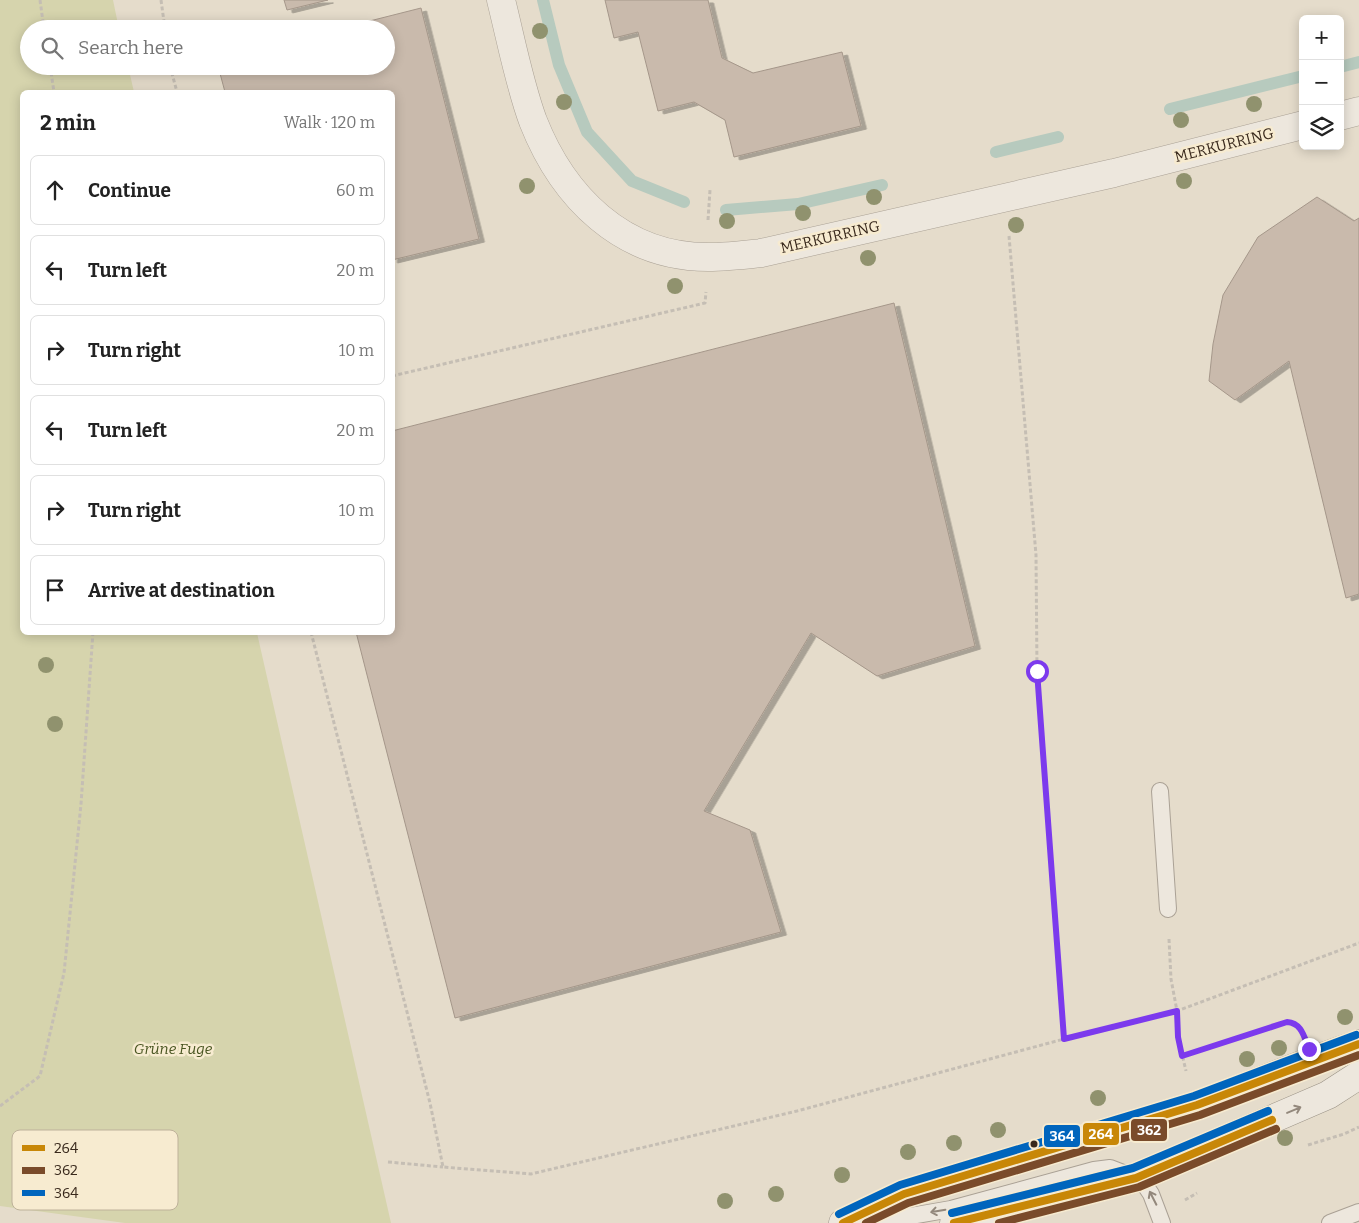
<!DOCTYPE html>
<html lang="en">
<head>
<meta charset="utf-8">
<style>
	:root { --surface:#fff; --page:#f6f6f6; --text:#222; --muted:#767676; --line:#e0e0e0 }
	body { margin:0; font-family:Bitter,serif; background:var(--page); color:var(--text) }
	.controls { position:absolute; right:15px; top:15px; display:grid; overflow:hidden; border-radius:8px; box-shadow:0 2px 12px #0003 }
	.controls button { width:45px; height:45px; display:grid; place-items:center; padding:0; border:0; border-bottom:1px solid var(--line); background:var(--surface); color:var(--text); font:25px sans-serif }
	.stop { position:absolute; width:15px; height:15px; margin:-11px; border:4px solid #7c3aed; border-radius:50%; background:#fff }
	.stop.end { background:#7c3aed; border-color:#fff; box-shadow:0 1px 5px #0008 }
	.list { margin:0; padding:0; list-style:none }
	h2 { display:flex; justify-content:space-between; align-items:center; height:65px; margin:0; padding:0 20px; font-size:21px }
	h2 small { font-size:16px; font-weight:400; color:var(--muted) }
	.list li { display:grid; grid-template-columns:32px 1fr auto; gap:15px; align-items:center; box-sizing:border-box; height:70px; margin:0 10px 10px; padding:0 10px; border:1px solid var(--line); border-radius:8px }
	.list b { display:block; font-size:19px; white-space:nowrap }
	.list em { font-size:16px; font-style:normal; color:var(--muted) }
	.icon { flex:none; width:28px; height:28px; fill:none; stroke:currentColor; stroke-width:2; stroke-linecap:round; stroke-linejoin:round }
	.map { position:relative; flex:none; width:1359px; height:1223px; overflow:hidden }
	.search { position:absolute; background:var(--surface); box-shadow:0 2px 12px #0003; left:20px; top:20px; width:375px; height:55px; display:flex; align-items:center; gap:12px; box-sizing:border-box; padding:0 18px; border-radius:28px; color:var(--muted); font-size:19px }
	.panel { position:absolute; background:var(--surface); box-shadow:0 2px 12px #0003; left:20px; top:90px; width:375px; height:545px; border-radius:8px }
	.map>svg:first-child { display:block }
	.green { fill:#d6d4ad }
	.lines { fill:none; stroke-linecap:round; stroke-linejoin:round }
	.stream { stroke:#b7cabe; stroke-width:12 }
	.building { fill:#c9baac; stroke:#a5978a; filter:url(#shadow) }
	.lane-casing { stroke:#aaa195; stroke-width:18 }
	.street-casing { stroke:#aaa195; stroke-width:29 }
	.secondary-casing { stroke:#999185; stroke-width:29 }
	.path { stroke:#c5beb4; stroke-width:3; stroke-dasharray:4 2.5; stroke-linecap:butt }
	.lane { stroke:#ede7dd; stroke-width:16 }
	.street { stroke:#ede7dd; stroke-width:28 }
	.secondary { stroke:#ede7dd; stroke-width:28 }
	.bus-1-casing { stroke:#f7ebd0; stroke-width:11 }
	.bus-2-casing { stroke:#f7ebd0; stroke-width:11 }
	.bus-3-casing { stroke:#f7ebd0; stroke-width:11 }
	.bus-1 { stroke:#c88707; stroke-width:8 }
	.bus-2 { stroke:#7a4b2a; stroke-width:8 }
	.bus-3 { stroke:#0065bd; stroke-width:8 }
	.tree { fill:#90926e }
	.oneway { stroke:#93887c }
	.route { stroke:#7c3aed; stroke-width:6 }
	.bus-dot { fill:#39291c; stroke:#f7ebd0; stroke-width:2 }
	.labels { text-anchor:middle; stroke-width:5; stroke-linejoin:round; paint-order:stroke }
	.street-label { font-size:15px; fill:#39291c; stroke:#f7ebd0 }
	.park-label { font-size:15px; font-style:italic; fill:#4a5622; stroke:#f7ebd0 }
	.key { fill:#f7ebd0; stroke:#beb19a; stroke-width:1 }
	.key-label { font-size:14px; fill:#39291c }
	.line-badge { stroke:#f7ebd0; stroke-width:2 }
	.badge-label { font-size:14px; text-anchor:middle; font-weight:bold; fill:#fff }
</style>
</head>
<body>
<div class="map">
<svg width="1359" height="1223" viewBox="0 0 1359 1223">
	<defs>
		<filter id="shadow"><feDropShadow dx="5.5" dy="3" stdDeviation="0" flood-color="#0004"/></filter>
	</defs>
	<rect width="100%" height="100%" fill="#e5dccb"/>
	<path class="green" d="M0,0H113L119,29H29V66H128L134,92H22V632L257,633L391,1223H125L0,1206Z"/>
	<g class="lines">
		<g class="stream">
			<path d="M543,0L559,65L587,132L632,181L684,202"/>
			<path d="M1340,67L1359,62"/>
			<path d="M1170,109L1303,76"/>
			<path d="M996,152L1058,137"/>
			<path d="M726,210L798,204L882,185"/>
		</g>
	</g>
	<g class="building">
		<path d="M284,0H328L287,10Z"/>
		<path d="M605,0H708L722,58L753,73L842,52L861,126L734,157L725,120L694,102L658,111L638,32L614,38Z"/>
		<path d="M421,8L479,239L392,260V92H225L218,66H386V29H338Z"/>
		<path d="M1317,197L1354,221L1359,218V594L1346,598L1289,361L1235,400L1209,381L1213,344L1223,295L1258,237Z"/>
		<path d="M894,303L975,646L877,676L811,633L704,811L750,830L781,932L455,1018L356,632H392V431Z"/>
	</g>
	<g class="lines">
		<defs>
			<g id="lane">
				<path d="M1160,791L1168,909"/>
				<path d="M871,1223L951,1209L1094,1170L1110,1168L1136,1178L1145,1185L1151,1194L1162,1223"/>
				<path d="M1330,1223L1359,1212"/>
			</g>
			<g id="street">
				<path d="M501,0C511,40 519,83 533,121C563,197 622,257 708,257C726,257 743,255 761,253L1114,173L1303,125"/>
				<path d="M1340,116L1359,111"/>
			</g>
			<g id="secondary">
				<path d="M843,1223L904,1194L1197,1105C1251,1086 1304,1062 1359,1044"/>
				<path d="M954,1223L1002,1212L1136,1178L1328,1095L1359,1075"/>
			</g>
		</defs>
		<use href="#lane" class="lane-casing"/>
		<use href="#street" class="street-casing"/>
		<use href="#secondary" class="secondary-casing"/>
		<g class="path">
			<path d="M40,0L44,29"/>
			<path d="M161,0L165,29"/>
			<path d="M50,66L54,92"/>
			<path d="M170,66L177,92"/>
			<path d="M708,220L710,190"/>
			<path d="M1009,236L1036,555L1037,671L1064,1039"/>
			<path d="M392,376L705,303L706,292"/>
			<path d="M311,632L430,1103L443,1167L531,1174L797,1111L1064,1039L1177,1011L1178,1037L1186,1071"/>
			<path d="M1169,939L1171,979L1177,1011L1359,943"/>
			<path d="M1181,1056L1287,1022L1297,1024L1300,1028"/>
			<path d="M0,1106L40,1076L64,973L81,804L93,632"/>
			<path d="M1308,1145L1344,1134L1359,1127"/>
			<path d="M388,1162L443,1167"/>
			<path d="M1185,1200L1197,1193"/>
		</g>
		<use href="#lane" class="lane"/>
		<use href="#street" class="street"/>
		<use href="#secondary" class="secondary"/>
		<defs>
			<g id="bus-1">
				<path d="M843,1223L904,1194L1197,1105L1359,1044"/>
				<path d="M954,1223L1136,1178L1272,1120"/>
			</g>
			<g id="bus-2">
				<path d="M866,1223L908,1203L1200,1115L1359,1055"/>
				<path d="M999,1223L1139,1187L1276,1129"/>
			</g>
			<g id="bus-3">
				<path d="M952,1213L1133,1168L1268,1111"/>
				<path d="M839,1214L900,1185L1194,1096L1356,1035"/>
			</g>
		</defs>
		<use href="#bus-1" class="bus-1-casing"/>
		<use href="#bus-2" class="bus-2-casing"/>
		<use href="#bus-3" class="bus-3-casing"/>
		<use href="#bus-1" class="bus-1"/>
		<use href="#bus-2" class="bus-2"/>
		<use href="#bus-3" class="bus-3"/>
	</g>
	<g class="tree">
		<circle cx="540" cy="31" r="8"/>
		<circle cx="564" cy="102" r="8"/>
		<circle cx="1254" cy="104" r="8"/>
		<circle cx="1181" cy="120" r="8"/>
		<circle cx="1184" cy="181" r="8"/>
		<circle cx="527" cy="186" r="8"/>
		<circle cx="874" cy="197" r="8"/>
		<circle cx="803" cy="213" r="8"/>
		<circle cx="727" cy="221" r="8"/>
		<circle cx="1016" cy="225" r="8"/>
		<circle cx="868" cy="258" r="8"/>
		<circle cx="675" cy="286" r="8"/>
		<circle cx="46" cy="665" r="8"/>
		<circle cx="55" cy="724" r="8"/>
		<circle cx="1345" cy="1017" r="8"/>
		<circle cx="1279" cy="1048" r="8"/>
		<circle cx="1247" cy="1059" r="8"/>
		<circle cx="1098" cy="1098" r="8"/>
		<circle cx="998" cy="1130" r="8"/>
		<circle cx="1285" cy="1138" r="8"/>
		<circle cx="954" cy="1143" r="8"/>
		<circle cx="908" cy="1152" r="8"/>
		<circle cx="842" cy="1175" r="8"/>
		<circle cx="776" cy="1194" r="8"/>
		<circle cx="725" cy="1201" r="8"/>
	</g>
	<defs><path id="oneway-shaft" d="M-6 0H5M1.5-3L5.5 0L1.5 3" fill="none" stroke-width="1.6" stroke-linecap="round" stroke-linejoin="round" transform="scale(1.25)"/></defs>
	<g class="oneway">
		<use href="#oneway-shaft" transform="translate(1294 1110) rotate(-23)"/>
		<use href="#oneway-shaft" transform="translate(1153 1198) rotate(-117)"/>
		<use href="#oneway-shaft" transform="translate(938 1211) rotate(170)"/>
	</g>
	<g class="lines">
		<path class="route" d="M1037,671L1064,1039L1177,1011L1178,1037L1182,1056L1287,1022C1302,1023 1304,1037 1309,1049"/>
	</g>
	<circle class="bus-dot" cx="1034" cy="1144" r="4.5"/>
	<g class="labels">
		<g class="street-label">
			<text transform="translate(1224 145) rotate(-14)" y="5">MERKURRING</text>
			<text transform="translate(830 237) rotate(-13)" y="5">MERKURRING</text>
		</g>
		<g class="park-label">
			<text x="173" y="1054">Grüne Fuge</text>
		</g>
	</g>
	<rect x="12" y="1130" width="166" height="80" rx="8" class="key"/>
	<rect x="22" y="1145" width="23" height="6" fill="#c88707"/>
	<rect x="22" y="1167" width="23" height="7" fill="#7a4b2a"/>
	<rect x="22" y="1190" width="23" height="6" fill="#0065bd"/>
	<g class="key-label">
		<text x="54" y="1153">264</text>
		<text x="54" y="1175">362</text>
		<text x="54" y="1198">364</text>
	</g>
	<g class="line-badge">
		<rect x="1130" y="1118" width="38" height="24" rx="5" fill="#7a4b2a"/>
		<rect x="1082" y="1122" width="38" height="24" rx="5" fill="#c88707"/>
		<rect x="1043" y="1124" width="38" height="24" rx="5" fill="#0065bd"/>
	</g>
	<g class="badge-label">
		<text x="1149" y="1135">362</text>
		<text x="1101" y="1139">264</text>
		<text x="1062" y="1141">364</text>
	</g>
</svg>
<div class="controls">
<button>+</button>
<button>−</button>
<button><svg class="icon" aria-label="layers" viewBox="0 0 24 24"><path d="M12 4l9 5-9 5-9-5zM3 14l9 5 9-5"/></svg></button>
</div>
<div class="stop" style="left:1037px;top:671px"></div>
<div class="stop end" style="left:1309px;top:1049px"></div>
<div class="search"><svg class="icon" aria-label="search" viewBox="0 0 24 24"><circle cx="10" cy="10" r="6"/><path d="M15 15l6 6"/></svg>Search here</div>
<section class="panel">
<h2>2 min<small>Walk · 120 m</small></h2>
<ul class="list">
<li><svg class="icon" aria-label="ahead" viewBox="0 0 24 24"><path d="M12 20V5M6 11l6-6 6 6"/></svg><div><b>Continue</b></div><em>60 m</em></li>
<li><svg class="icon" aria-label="left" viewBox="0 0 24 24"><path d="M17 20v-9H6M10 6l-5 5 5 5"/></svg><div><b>Turn left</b></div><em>20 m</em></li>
<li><svg class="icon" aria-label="right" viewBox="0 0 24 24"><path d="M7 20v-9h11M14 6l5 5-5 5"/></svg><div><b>Turn right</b></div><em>10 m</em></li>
<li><svg class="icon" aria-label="left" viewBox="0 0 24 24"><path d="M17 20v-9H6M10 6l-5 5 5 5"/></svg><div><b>Turn left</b></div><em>20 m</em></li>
<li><svg class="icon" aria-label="right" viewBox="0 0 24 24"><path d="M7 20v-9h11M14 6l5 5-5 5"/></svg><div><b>Turn right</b></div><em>10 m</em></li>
<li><svg class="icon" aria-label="arrive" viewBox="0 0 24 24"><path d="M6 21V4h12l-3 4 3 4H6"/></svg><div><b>Arrive at destination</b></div></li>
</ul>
</section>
</div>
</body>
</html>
